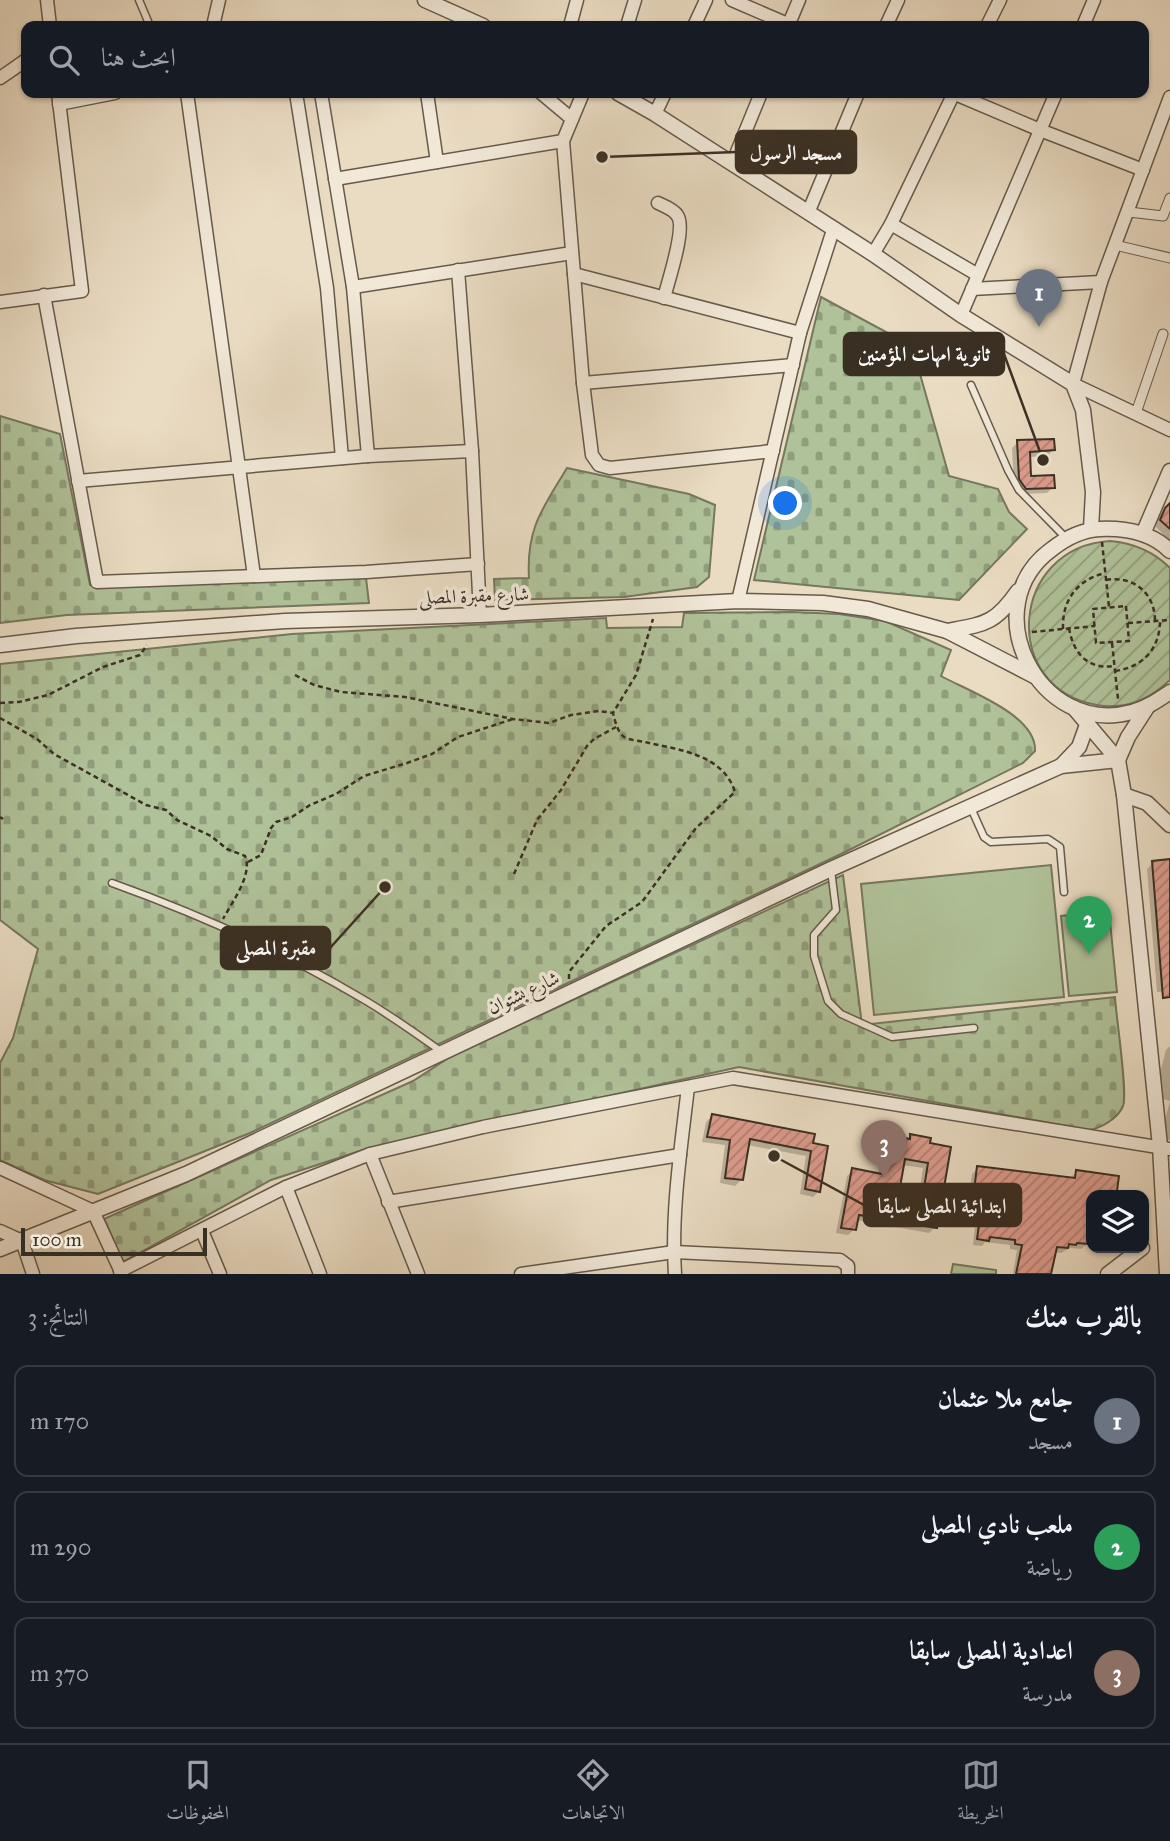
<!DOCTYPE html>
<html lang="ar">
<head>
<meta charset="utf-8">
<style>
	:root { --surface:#171b24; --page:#20242c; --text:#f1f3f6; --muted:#9ea1a6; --line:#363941; --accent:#8c9099 }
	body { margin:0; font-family:"IM FELL Great Primer",Amiri,serif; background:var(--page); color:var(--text); direction:rtl }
	.controls { position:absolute; right:21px; bottom:21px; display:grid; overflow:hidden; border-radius:14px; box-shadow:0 2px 5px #0004 }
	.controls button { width:63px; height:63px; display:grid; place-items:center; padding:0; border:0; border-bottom:2px solid var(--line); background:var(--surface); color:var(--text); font:35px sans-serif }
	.scale { position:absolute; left:21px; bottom:18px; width:186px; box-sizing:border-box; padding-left:7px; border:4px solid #3a2f23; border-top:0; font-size:19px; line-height:24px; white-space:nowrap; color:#3a2f23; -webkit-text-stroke:5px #f1e8d8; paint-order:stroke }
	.you { position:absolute; left:786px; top:504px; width:24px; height:24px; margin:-18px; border:5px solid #fff; border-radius:50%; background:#1a73e8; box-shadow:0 0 0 10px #1a73e833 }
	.badge { display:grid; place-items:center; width:46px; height:46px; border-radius:50%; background:var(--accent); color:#fff; font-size:23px; font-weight:700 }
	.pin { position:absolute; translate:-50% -58px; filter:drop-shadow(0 2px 4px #0008) }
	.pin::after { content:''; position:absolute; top:37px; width:24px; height:21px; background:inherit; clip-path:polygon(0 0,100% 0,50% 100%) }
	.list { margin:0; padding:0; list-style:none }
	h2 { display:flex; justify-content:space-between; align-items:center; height:91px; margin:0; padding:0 28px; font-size:30px }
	h2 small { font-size:23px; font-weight:400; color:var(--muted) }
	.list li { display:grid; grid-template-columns:46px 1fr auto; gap:21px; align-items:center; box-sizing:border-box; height:112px; margin:0 14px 14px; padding:0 14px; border:2px solid var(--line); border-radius:14px }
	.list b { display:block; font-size:26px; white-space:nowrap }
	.list p { margin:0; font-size:23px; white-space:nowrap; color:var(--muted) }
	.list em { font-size:23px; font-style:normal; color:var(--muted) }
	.icon { flex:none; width:38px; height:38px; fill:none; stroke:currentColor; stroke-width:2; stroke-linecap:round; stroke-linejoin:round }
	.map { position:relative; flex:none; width:1170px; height:1274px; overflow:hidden; direction:ltr }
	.search { position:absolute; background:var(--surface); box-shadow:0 2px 5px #0004; left:21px; right:21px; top:21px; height:77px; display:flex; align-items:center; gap:18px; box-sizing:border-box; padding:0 24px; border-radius:14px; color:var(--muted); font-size:26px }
	.sheet { height:469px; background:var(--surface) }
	nav { display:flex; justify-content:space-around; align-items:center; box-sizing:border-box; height:98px; border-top:2px solid var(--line); background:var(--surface); font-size:19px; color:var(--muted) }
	nav a { display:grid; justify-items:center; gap:4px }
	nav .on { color:var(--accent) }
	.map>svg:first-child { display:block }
	.cemetery { fill:url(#cemetery-stones); stroke:#75785e; stroke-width:2 }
	.garden { fill:url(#garden-furrows); stroke:#75785e; stroke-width:2 }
	.pitch { fill:#b0c299; stroke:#75785e; stroke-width:2 }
	.shadow { fill:#0003; fill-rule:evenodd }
	.building { fill:url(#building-hatch); stroke:#3a2f23; stroke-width:2; fill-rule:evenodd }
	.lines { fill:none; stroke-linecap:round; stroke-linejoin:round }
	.service-casing { stroke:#665a4b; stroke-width:9 }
	.pedestrian-casing { stroke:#665a4b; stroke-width:11 }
	.minor-casing { stroke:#665a4b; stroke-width:15 }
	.tertiary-casing { stroke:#665a4b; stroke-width:17 }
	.path { stroke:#3a2f23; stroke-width:2.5; stroke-dasharray:5 3.5; stroke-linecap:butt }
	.service { stroke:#f1e8d8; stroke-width:6 }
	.pedestrian { stroke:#f1e8d8; stroke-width:9 }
	.minor { stroke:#f1e8d8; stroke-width:12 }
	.tertiary { stroke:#f1e8d8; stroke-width:14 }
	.labels { text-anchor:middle; stroke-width:7; stroke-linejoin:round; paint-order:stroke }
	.street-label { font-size:19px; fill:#3a2f23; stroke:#f1e8d8 }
	.leader { fill:none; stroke:#3a2f23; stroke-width:2.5 }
	.callout-dot { fill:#3a2f23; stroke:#f1e8d8; stroke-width:2.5 }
	.callout { fill:#3a2f23; stroke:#3a2f23; stroke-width:2.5 }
	.callout-label { font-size:21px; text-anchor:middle; font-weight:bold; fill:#fff }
</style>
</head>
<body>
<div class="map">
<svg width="1170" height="1274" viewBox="0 0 1170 1274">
	<defs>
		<pattern id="cemetery-stones" width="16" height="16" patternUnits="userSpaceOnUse" patternTransform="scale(1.75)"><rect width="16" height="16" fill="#b0c299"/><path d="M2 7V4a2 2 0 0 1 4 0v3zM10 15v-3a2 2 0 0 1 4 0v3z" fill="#909e7c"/></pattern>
		<pattern id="garden-furrows" width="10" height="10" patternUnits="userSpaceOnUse" patternTransform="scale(1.75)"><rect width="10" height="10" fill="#b0c299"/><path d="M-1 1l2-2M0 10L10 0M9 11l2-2" fill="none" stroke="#909e7c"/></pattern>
		<pattern id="building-hatch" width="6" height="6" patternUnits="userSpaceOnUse" patternTransform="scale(1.75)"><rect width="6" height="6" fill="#dd9c8d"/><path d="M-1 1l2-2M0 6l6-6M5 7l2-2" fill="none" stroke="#b48073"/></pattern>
	</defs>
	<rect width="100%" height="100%" fill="#eadcc3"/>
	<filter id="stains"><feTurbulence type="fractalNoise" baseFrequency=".00286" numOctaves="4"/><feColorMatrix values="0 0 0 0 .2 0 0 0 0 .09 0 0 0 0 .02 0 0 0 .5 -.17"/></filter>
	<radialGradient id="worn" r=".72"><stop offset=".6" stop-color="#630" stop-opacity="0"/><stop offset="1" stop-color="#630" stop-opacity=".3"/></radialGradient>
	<g class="cemetery">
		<path d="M821,297L912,346L949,476L998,489L1009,512L1027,529L959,600L754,580Z"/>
		<path d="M0,416L60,434L90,585L366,578L369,603L67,615L0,623Z"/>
		<path d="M567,468L689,494L715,505L709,577L697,587L624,597L495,600L494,579L529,578C526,528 543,508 567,468Z"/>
		<path d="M792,612L839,614L885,621L951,650L941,676C968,691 1037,715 1035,751L1023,763L841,854L250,1133L98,1194L44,1180L0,1160V1063L13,1038L38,949L0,920V664L292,634L606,618L607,628L682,627L684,613Z"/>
		<path d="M843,875L862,1025L1115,997C1116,1016 1128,1093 1123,1106C1118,1118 1102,1128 1089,1130L739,1067L363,1150L271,1180L123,1262L104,1219L413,1081L450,1057Z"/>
	</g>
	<path class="garden" d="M1110,541C1134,543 1153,551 1170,568V680C1150,699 1125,710 1097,705C999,688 1010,547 1110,541Z"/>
	<g class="pitch">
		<path d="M1051,865L1064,997L874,1015L861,884Z"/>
		<path d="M1109,911L1117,992L1069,996L1061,916Z"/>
		<path d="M953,1264L996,1270V1274H951Z"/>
	</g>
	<g class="shadow">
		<path d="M1018,442L1053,450L1047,456L1029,457L1030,478L1053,487L1047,493L1020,494L1014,485L1012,448Z"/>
		<path d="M1170,505V541L1155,526L1159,516Z"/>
		<path d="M1170,861V991L1157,992L1147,869L1153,863Z"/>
		<path d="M1170,1046V1140L1163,1139L1162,1131L1170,1101L1160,1098L1162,1092L1158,1091L1157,1084L1166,1050Z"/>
		<path d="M712,1116L811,1145L819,1191L813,1197L800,1194L806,1156L747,1145L741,1180L735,1186L720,1183L725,1145L702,1142L706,1122Z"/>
		<path d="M911,1136L929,1139L935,1227L929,1233L856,1220L854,1229L848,1235L836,1233L847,1176L853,1170L878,1175L884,1143L889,1137L907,1140ZM902,1165L923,1168L917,1208L895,1205Z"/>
		<path d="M978,1168L1070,1179L1076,1172L1115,1191L1111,1195H1091L1087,1244L1081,1249L1070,1248L1061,1253L1054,1252L1050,1274H1013L1017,1250L1010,1249V1245L985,1242L982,1246L973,1245L975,1226L981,1220L986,1219L989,1200L969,1197L972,1174Z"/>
	</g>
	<g class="building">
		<path d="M1054,439L1055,450L1030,452L1031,476L1054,475L1055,488L1026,489L1019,479L1017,440Z"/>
		<path d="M1170,503V529L1160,520L1165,508Z"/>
		<path d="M1170,859V997L1163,998L1152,861Z"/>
		<path d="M712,1114L815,1134L813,1143L828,1146L820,1192L805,1189L811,1151L750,1139L743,1180L725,1178L730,1140L707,1137Z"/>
		<path d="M910,1134L931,1138L930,1143L951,1147L937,1228L859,1215L856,1230L841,1228L852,1168L882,1174L889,1135L910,1139ZM905,1159L928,1163L921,1207L897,1204Z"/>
		<path d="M977,1166L1075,1178L1076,1170L1119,1176L1117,1191H1113L1112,1195H1091L1089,1244L1077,1243L1076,1245L1069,1244L1068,1248L1057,1247L1051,1274H1016L1022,1245L1015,1244V1240L990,1237L989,1241L977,1239L980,1218L991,1217L994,1194L974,1191Z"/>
	</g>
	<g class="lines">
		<defs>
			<g id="service">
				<path d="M139,0L150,26"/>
				<path d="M971,385L1008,470L1019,490L1066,538"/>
				<path d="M971,808L984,837L991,842L1048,839L1060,847L1064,892"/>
				<path d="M831,870L836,910L814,935V956L828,1001L841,1014L892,1037L974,1028"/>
				<path d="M112,883C198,914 282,951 361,998C389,1014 415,1033 442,1052"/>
			</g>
			<g id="pedestrian">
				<path d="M1129,212L1163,216L1170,198"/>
				<path d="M1115,245L1170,258"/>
				<path d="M1136,413L1163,334"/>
			</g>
			<g id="minor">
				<path d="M47,0L50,26"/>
				<path d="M732,0L792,26"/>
				<path d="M213,26L219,0"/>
				<path d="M570,26L577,0"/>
				<path d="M627,26L635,0"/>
				<path d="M694,26L706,0"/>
				<path d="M788,26L799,0"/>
				<path d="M886,26L898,0"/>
				<path d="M987,26L1000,0"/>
				<path d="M1083,26L1094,0"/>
				<path d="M0,78L26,60"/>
				<path d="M187,93L254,576"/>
				<path d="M296,93L327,288L342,458"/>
				<path d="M321,93L353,287L368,456"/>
				<path d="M427,93L437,162"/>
				<path d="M541,93L572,119"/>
				<path d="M583,93L563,141L583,383L592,455L599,465L610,468L773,451"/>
				<path d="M953,93L1040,130L1143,170"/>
				<path d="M1170,97L1101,282L1073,384L1170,430"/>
				<path d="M59,104L115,93"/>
				<path d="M655,114L665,93"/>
				<path d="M732,164L761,93"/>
				<path d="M335,179L563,141"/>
				<path d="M658,203C664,206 673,209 677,215C687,227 668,281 664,298"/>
				<path d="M808,213L858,93"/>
				<path d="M891,224L978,275"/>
				<path d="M873,254L891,224L954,93"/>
				<path d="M458,270L472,451L480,615"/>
				<path d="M574,274L800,333"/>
				<path d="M353,287L572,253"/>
				<path d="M972,289L1101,282"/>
				<path d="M44,295L97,582L366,572L478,564"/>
				<path d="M0,302L82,291L58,93"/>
				<path d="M961,315L1056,93"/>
				<path d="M583,383L793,365"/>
				<path d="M78,481L368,456L472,451"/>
				<path d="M738,601L800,333L833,230"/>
				<path d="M370,1154L418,1274"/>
				<path d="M0,1168L93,1211L122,1274"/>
				<path d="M286,1187L320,1274"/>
				<path d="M388,1202L680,1155"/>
				<path d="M0,1231L22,1241L33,1274"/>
				<path d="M202,1231L220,1274"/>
				<path d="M120,1271L286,1187L370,1154L483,1127L733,1078L1170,1149"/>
				<path d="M521,1274L674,1252L840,1260L848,1266V1274"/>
				<path d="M675,1274C671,1212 681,1148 688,1087"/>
			</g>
			<g id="tertiary">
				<path d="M425,0L483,26"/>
				<path d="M618,93L655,114L873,254L961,315L1073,384L1083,410L1093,492L1091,529"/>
				<path d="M1143,534L1170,471"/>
				<path d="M1170,551C1152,533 1125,528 1100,529C1082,530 1066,538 1052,549C973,606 1038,738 1132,712C1147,708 1158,700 1170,692"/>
				<path d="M947,631C985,624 995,624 1018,591"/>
				<path d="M0,645L76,636L285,621L480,615L738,601L823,603L868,609L947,631L1034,676"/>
				<path d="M1074,708L1118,760L1124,795L1160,1146L1167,1274"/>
				<path d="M1118,760L1128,737L1148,706"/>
				<path d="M1061,766L1079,747L1088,722"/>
				<path d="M1124,795L1147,803L1170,825"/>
				<path d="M0,1249L186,1174L831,869L1061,766L1118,760"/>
				<path d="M1108,1274L1142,1248"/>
			</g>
		</defs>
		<use href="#service" class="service-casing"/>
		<use href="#pedestrian" class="pedestrian-casing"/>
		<use href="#minor" class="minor-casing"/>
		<use href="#tertiary" class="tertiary-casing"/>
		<g class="path">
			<path d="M1102,542L1109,607"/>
			<path d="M1106,580C1133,575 1155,593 1155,621"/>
			<path d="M1126,606L1129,641L1096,643L1093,609Z"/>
			<path d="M1128,623L1170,620"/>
			<path d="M1069,628C1073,653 1088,670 1114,666"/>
			<path d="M1063,629C1062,600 1077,580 1105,573"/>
			<path d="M1032,632L1095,626"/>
			<path d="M1112,643L1118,699"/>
			<path d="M1115,671C1143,667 1160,649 1160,620"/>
			<path d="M295,675L314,685L341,692L405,697L513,719L549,723L571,715L599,711L613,713"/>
			<path d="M0,703L19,702L48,695L103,667L140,655L147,645"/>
			<path d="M0,718L37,739L54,754L146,805L166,810L177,820L211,836L227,849L245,856C253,875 232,902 223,919"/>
			<path d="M0,817L3,819"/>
			<path d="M248,862L261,855L271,828L276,822L292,817L310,805L336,794L364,776L407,763L432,754L458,737L513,719"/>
			<path d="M514,874L537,820L561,790L587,746L594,739L616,727"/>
			<path d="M569,979V972L606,926L642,902L696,828L735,792C723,754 679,750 645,742C639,741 629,740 624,737C617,731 615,721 613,713L636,675L653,619"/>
		</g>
		<use href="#service" class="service"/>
		<use href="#pedestrian" class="pedestrian"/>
		<use href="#minor" class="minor"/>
		<use href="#tertiary" class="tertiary"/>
	</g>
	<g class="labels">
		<g class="street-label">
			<text transform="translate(474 595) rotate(-2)" y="7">شارع مقبرة المصلى</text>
			<text transform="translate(523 992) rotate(-25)" y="7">شارع بشتوان</text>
		</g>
	</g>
	<path class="leader" d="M602 157L736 152M1043 460L1004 354M385 887L330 948M774 1156L864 1205"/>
	<g class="callout-dot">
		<circle cx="602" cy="157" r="7"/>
		<circle cx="1043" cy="460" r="7"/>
		<circle cx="385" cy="887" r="7"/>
		<circle cx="774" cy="1156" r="7"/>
	</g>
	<g class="callout">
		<rect x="736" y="131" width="120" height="42" rx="7"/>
		<rect x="844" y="333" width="160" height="42" rx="7"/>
		<rect x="221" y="927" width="109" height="42" rx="7"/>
		<rect x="864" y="1184" width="157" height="42" rx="7"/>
	</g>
	<g class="callout-label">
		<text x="796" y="160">مسجد الرسول</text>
		<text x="924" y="361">ثانوية امهات المؤمنين</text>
		<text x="276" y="955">مقبرة المصلى</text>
		<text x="942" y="1213">ابتدائية المصلى سابقا</text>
	</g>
	<rect width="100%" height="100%" filter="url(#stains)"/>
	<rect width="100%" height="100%" fill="url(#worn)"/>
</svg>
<div class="controls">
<button><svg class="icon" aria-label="layers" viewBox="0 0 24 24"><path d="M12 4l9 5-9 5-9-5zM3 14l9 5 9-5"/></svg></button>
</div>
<div class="scale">100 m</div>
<div class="you"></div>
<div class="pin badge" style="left:1039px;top:327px;background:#6b7280">1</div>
<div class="pin badge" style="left:1089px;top:954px;background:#2e9e5b">2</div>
<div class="pin badge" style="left:884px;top:1178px;background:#8d6e63">3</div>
<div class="search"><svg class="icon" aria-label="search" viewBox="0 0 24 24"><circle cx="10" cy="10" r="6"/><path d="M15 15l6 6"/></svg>ابحث هنا</div>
</div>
<section class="sheet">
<h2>بالقرب منك<small>النتائج: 3</small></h2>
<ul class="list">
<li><span class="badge" style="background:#6b7280">1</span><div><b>جامع ملا عثمان</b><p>مسجد</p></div><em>170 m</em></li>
<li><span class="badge" style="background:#2e9e5b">2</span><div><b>ملعب نادي المصلى</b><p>رياضة</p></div><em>290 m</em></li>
<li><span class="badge" style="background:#8d6e63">3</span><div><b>اعدادية المصلى سابقا</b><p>مدرسة</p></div><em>370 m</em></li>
</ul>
</section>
<nav>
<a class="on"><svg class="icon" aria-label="map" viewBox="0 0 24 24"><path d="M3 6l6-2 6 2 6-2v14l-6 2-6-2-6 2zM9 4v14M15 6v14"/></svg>الخريطة</a>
<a><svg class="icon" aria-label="directions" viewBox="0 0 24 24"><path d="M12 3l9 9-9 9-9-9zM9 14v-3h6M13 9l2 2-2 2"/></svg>الاتجاهات</a>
<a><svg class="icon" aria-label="saved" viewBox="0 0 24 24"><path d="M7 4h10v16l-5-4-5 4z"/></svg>المحفوظات</a>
</nav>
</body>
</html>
